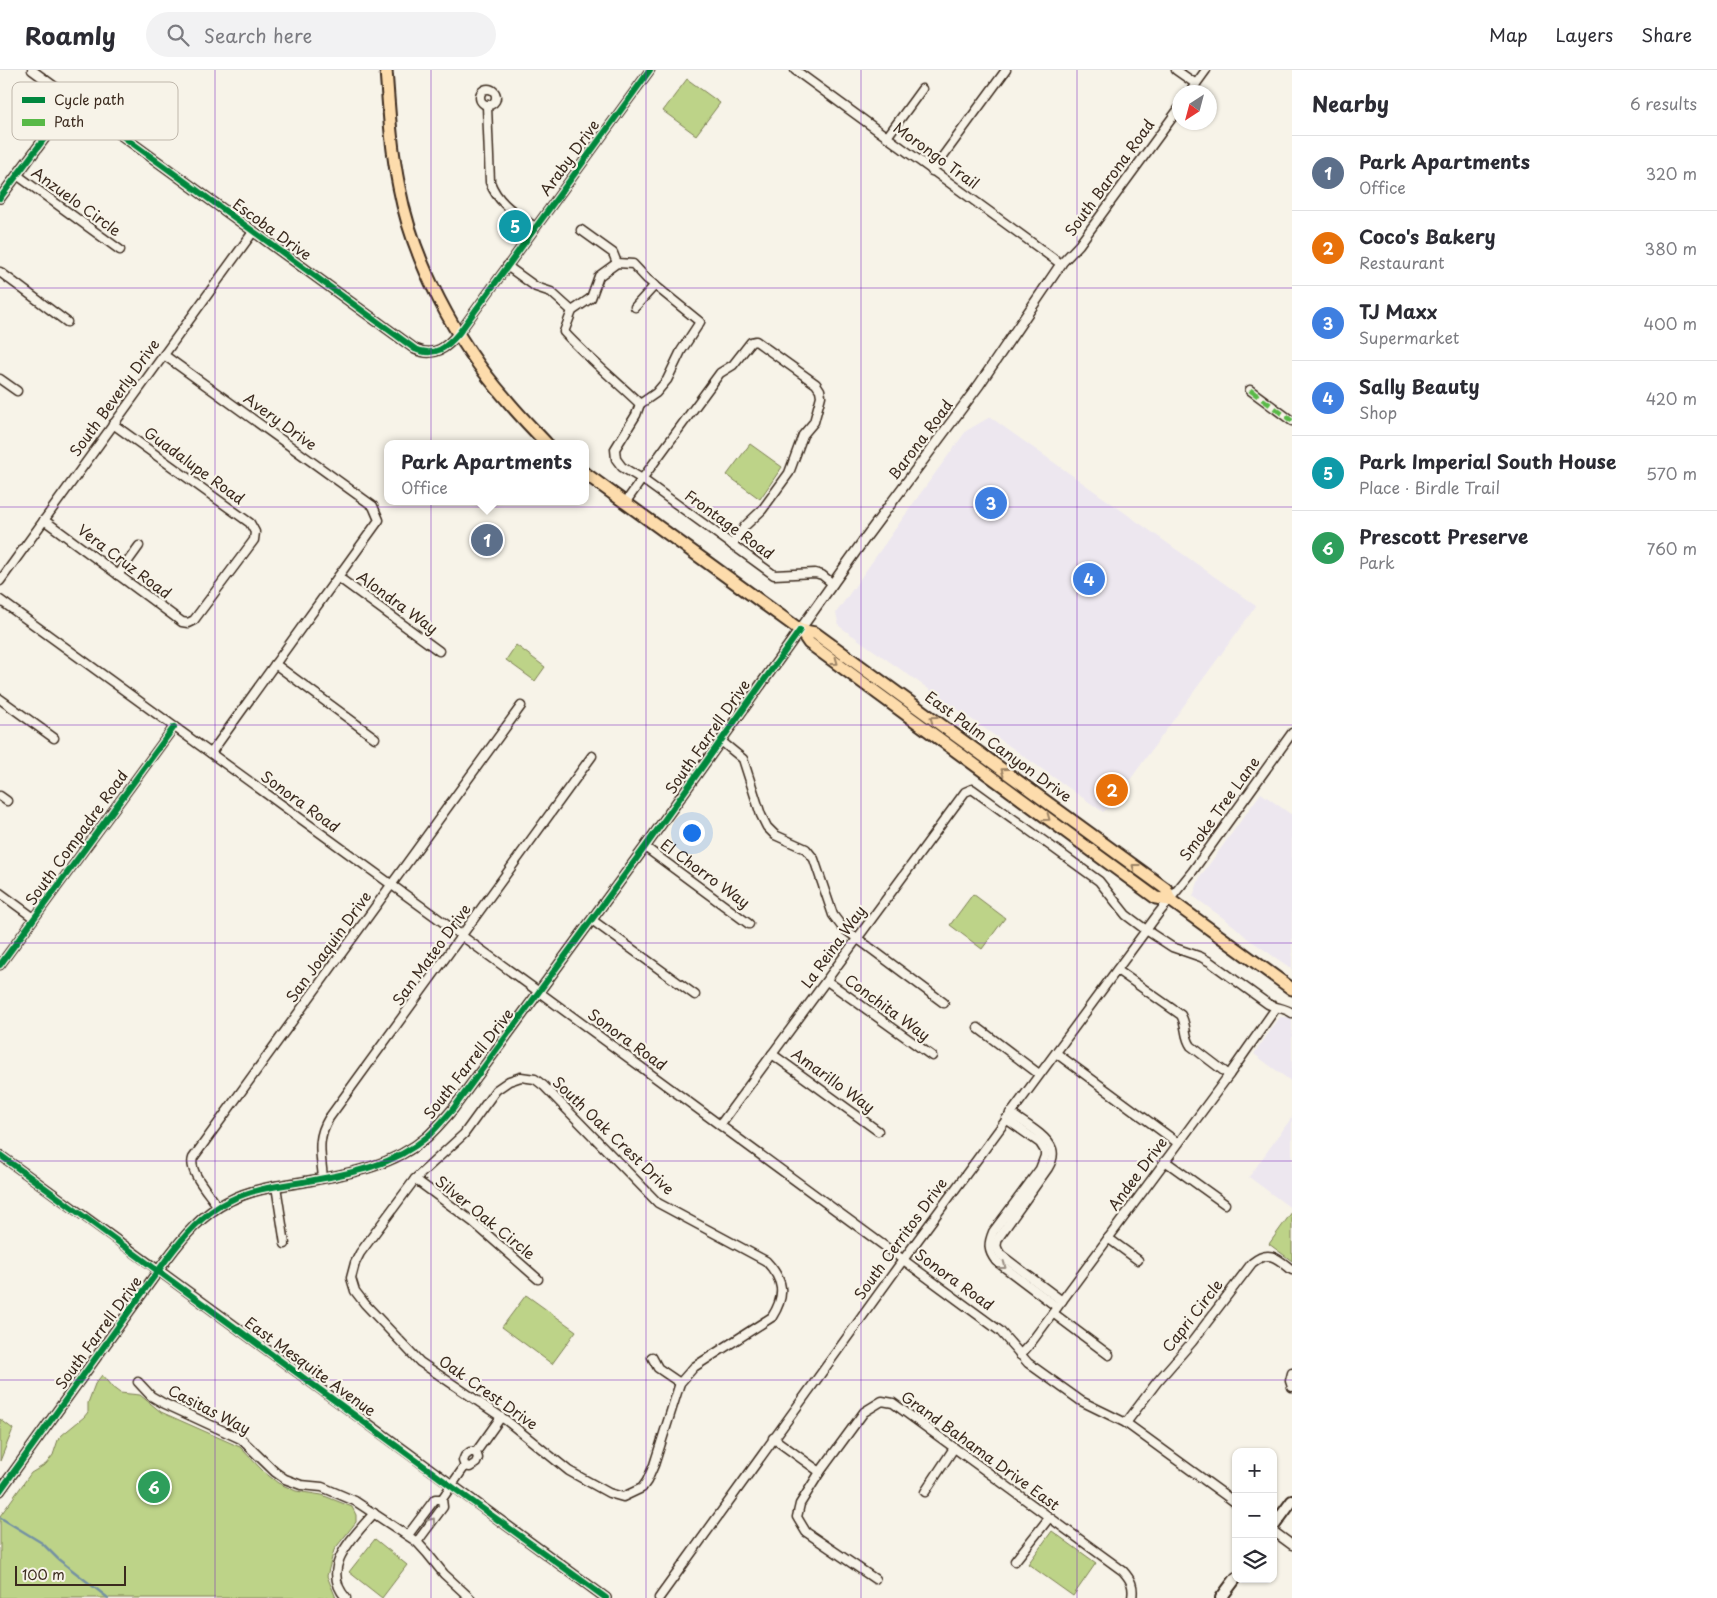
<!DOCTYPE html>
<html lang="en">
<head>
<meta charset="utf-8">
<style>
	:root { --surface:#fff; --page:#f2f2f3; --text:#2b2b33; --muted:#7c7c81; --line:#e1e1e2; --accent:#c8321e }
	body { margin:0; font-family:"Playpen Sans",sans-serif; background:var(--page); color:var(--text) }
	.controls { position:absolute; right:15px; bottom:15px; display:grid; overflow:hidden; border-radius:10px; box-shadow:0 1px 4px #0004 }
	.controls button { width:45px; height:45px; display:grid; place-items:center; padding:0; border:0; border-bottom:1px solid var(--line); background:var(--surface); color:var(--text); font:25px sans-serif }
	.compass { position:absolute; left:1172px; top:15px; width:45px; height:45px; border-radius:50%; background:var(--surface); box-shadow:0 1px 4px #0004; rotate:216deg }
	.scale { position:absolute; left:15px; bottom:12px; width:111px; box-sizing:border-box; padding-left:5px; border:2px solid #3b2a1e; border-top:0; font-size:14px; line-height:18px; white-space:nowrap; color:#3b2a1e; -webkit-text-stroke:4px #f7f3e8; paint-order:stroke }
	.you { position:absolute; left:691px; top:762px; width:18px; height:18px; margin:-12px; border:4px solid #fff; border-radius:50%; background:#1a73e8; box-shadow:0 0 0 8px #1a73e833 }
	.badge { display:grid; place-items:center; width:32px; height:32px; border-radius:50%; background:var(--accent); color:#fff; font-size:16px; font-weight:700 }
	.pin { position:absolute; translate:-50% -50%; border:2px solid #fff; box-shadow:0 1px 5px #0006 }
	.popup { position:absolute; left:384px; top:370px; width:205px; height:65px; box-sizing:border-box; display:grid; place-content:center; border-radius:10px; background:var(--surface); filter:drop-shadow(0 1px 4px #0005); font-size:16px; white-space:nowrap; color:var(--muted) }
	.popup b { font-size:19px; color:var(--text) }
	.popup::after { content:''; position:absolute; left:50%; top:100%; margin-left:-10px; border:10px solid transparent; border-top-color:var(--surface) }
	.list { margin:0; padding:0; list-style:none }
	h2 { display:flex; justify-content:space-between; align-items:center; height:65px; margin:0; padding:0 20px; font-size:21px }
	h2 small { font-size:16px; font-weight:400; color:var(--muted) }
	.list li { display:grid; grid-template-columns:32px 1fr auto; gap:15px; align-items:center; box-sizing:border-box; height:75px; padding:0 20px; border-top:1px solid var(--line) }
	.list b { display:block; font-size:19px; white-space:nowrap }
	.list p { margin:0; font-size:16px; white-space:nowrap; color:var(--muted) }
	.list em { font-size:16px; font-style:normal; color:var(--muted) }
	.icon { flex:none; width:28px; height:28px; fill:none; stroke:currentColor; stroke-width:2; stroke-linecap:round; stroke-linejoin:round }
	.map { position:relative; flex:none; width:1292px; height:1528px; overflow:hidden }
	header { display:flex; align-items:center; gap:30px; box-sizing:border-box; height:70px; padding:0 25px; background:var(--surface); border-bottom:1px solid var(--line) }
	header strong { font-size:24px }
	nav { display:flex; gap:28px; margin-inline-start:auto; font-size:18px }
	.search { width:350px; height:45px; background:var(--page); display:flex; align-items:center; gap:12px; box-sizing:border-box; padding:0 18px; border-radius:28px; color:var(--muted); font-size:19px }
	main { display:flex }
	aside { flex:1; background:var(--surface) }
	.map>svg:first-child { display:block }
	.built { fill:#ede7ef }
	.green { fill:#bdd388; stroke:#7c7e53 }
	.lines { fill:none; stroke-linecap:round; stroke-linejoin:round }
	.stream { stroke:#7492a3; stroke-width:2.5 }
	.minor-casing { stroke:#3b2a1e; stroke-width:11 }
	.tertiary-casing { stroke:#3b2a1e; stroke-width:12 }
	.secondary-casing { stroke:#3b2a1e; stroke-width:14 }
	.primary-casing { stroke:#3b2a1e; stroke-width:15 }
	.minor { stroke:#f7f3e8; stroke-width:8 }
	.tertiary { stroke:#f7f3e8; stroke-width:9 }
	.secondary { stroke:#f7f3e8; stroke-width:10 }
	.primary { stroke:#fddcac; stroke-width:11 }
	.quiet { stroke:#58b947; stroke-width:5; stroke-dasharray:10 5; stroke-linecap:butt }
	.cycleway-casing { stroke:#f7f3e8; stroke-width:9 }
	.cycleway { stroke:#00873e; stroke-width:6 }
	.oneway { stroke:#9c8365 }
	.oneway2 { stroke:#998e83 }
	.grid { fill:none; stroke:#7b2cbf; stroke-width:1; stroke-opacity:0.55 }
	.labels { text-anchor:middle; stroke-width:4.5; stroke-linejoin:round; paint-order:stroke }
	.street-label { font-size:15px; fill:#3b2a1e; stroke:#f7f3e8 }
	.key { fill:#f7f3e8; stroke:#bfb7ab; stroke-width:1 }
	.key-label { font-size:14px; fill:#3b2a1e }
</style>
</head>
<body>
<header>
<strong>Roamly</strong>
<div class="search"><svg class="icon" aria-label="search" viewBox="0 0 24 24"><circle cx="10" cy="10" r="6"/><path d="M15 15l6 6"/></svg>Search here</div>
<nav><a>Map</a><a>Layers</a><a>Share</a></nav>
</header>
<main>
<div class="map">
<svg width="1292" height="1528" viewBox="0 0 1292 1528">
	<rect width="100%" height="100%" fill="#f7f3e8"/>
	<filter id="ink" filterUnits="userSpaceOnUse"><feTurbulence type="fractalNoise" baseFrequency=".02" numOctaves="2"/><feDisplacementMap in="SourceGraphic" scale="10" xChannelSelector="R" yChannelSelector="G"/><feConvolveMatrix kernelMatrix="1 2 1 2 8 2 1 2 1" color-interpolation-filters="sRGB"/></filter>
	<g filter="url(#ink)">
		<g class="built">
			<path d="M990,347L1256,536L1111,736L1103,742L839,556L836,543L920,424L966,361Z"/>
			<path d="M1261,723L1292,745V899L1247,868L1234,856L1193,826L1200,807Z"/>
			<path d="M1280,947H1288L1292,949V1012L1254,984Z"/>
			<path d="M1292,1047V1139L1249,1107Z"/>
		</g>
		<g class="green">
			<path d="M687,9L720,33L696,65L663,41Z"/>
			<path d="M750,374L782,397L760,429L727,405Z"/>
			<path d="M516,575L545,597L535,611L506,590Z"/>
			<path d="M973,824L1005,848L982,879L950,855Z"/>
			<path d="M1292,1142V1191L1269,1174Z"/>
			<path d="M526,1225L576,1261L552,1294L502,1257Z"/>
			<path d="M102,1305L112,1317L120,1323L140,1325L161,1342L240,1377L264,1402L278,1413L296,1421L322,1425L352,1437L356,1445V1452L334,1480L327,1506L336,1528H0V1446L31,1403L46,1394L53,1385L58,1370L62,1365L84,1347L88,1342V1333L95,1314Z"/>
			<path d="M0,1349L13,1359L0,1391Z"/>
			<path d="M1052,1461L1096,1493L1073,1526L1028,1494Z"/>
			<path d="M375,1469L407,1495L382,1528L349,1502Z"/>
		</g>
		<g class="lines">
			<path class="stream" d="M1,1448L42,1473L58,1489L108,1528"/>
			<defs>
				<g id="minor">
					<path d="M32,0L73,30"/>
					<path d="M795,0L1061,194L1079,175L1180,37"/>
					<path d="M1176,0L1196,14"/>
					<circle cx="488" cy="27" r="8"/>
					<path d="M1190,22L1206,0"/>
					<path d="M487,36L490,112C498,134 517,144 535,157"/>
					<path d="M887,67L922,19"/>
					<path d="M932,101L1006,0"/>
					<path d="M17,105L120,180"/>
					<path d="M581,160L613,183L617,193"/>
					<path d="M617,193L633,194L647,209L700,252L681,281L667,310L656,323L640,334C615,310 588,288 564,262L572,241L591,228L599,206Z"/>
					<path d="M507,196L536,217L551,222L572,241"/>
					<path d="M0,202L67,252"/>
					<path d="M635,237L655,215"/>
					<path d="M459,263L650,0"/>
					<path d="M164,285L373,436L379,450L211,683"/>
					<path d="M0,309L17,321"/>
					<path d="M1250,320L1292,351"/>
					<path d="M640,334L636,345L615,379L616,389L622,397L642,409L720,303L733,295L751,272L756,271L816,314L820,320L821,326L814,352L803,365L789,403L762,440L745,456L732,475"/>
					<path d="M625,433L642,409L774,505L815,503L822,505L833,514"/>
					<path d="M44,450L182,552L188,553L194,550L254,470L255,462L250,453L113,354"/>
					<path d="M118,505L139,476"/>
					<path d="M338,507L439,581"/>
					<path d="M0,511L253,162"/>
					<path d="M0,530L539,922L1000,1261L1028,1293L1081,1331L1126,1353L1236,1433"/>
					<path d="M275,594L375,668"/>
					<path d="M0,629L54,668"/>
					<path d="M721,671L743,689L761,745L767,757L775,765L806,779L814,789L833,845L842,857L944,933"/>
					<path d="M0,726L7,731"/>
					<path d="M645,777L749,854"/>
					<path d="M0,823L34,848"/>
					<path d="M592,850L695,925"/>
					<path d="M0,895L174,657"/>
					<path d="M1117,900L1181,945C1187,955 1184,967 1191,976L1229,1005"/>
					<path d="M827,911L932,986"/>
					<path d="M978,958L1039,1004"/>
					<path d="M1056,983L1178,1073"/>
					<path d="M772,984L878,1061"/>
					<path d="M521,1007L535,1009L544,1016L658,1133L766,1191C784,1210 786,1225 772,1247L694,1297L680,1313L654,1395L647,1411L642,1418L623,1427L609,1423L569,1401L507,1351L420,1292L365,1234L355,1221L351,1208L355,1193L360,1183L415,1109L464,1064L496,1020L509,1011Z"/>
					<path d="M1010,1043C1022,1052 1047,1065 1052,1079C1054,1085 1051,1093 1048,1098L999,1167C995,1175 996,1178 1001,1185L1062,1231"/>
					<path d="M1006,1049L1040,1073L1045,1081V1086L1040,1099L993,1162C988,1174 988,1181 996,1191L1057,1237"/>
					<path d="M720,1055L965,722L972,719L1099,811L1126,845L1146,860L1172,877L1201,887L1210,892L1268,934C1276,938 1285,938 1292,943"/>
					<path d="M0,1085L158,1200"/>
					<path d="M1165,1091L1225,1134"/>
					<path d="M323,1108C321,1085 316,1069 329,1048L592,686"/>
					<path d="M415,1109L473,1152L538,1209"/>
					<path d="M276,1116L285,1174"/>
					<path d="M218,1137C210,1124 188,1102 193,1088L521,636"/>
					<path d="M1108,1168L1138,1190"/>
					<path d="M1053,1243L1109,1285"/>
					<path d="M1020,1285L1030,1274L1229,1005L1276,938"/>
					<path d="M652,1287L658,1298L680,1313"/>
					<path d="M1292,1303L1290,1311L1292,1317"/>
					<path d="M138,1312L151,1326L163,1333L241,1369L275,1402L285,1409L301,1415L322,1417L355,1431L417,1472L427,1483L444,1504L470,1528"/>
					<path d="M1126,1353L1157,1312L1192,1272L1252,1193C1269,1179 1277,1188 1292,1200"/>
					<path d="M773,1368L820,1402"/>
					<path d="M476,1382L478,1388L476,1393L470,1397L465,1396L463,1391L465,1386L470,1382H476L501,1347"/>
					<path d="M925,1422L954,1378"/>
					<path d="M1273,1461L1292,1475"/>
					<path d="M408,1465L435,1429H442"/>
					<path d="M417,1472L443,1437L442,1429L465,1396"/>
					<path d="M1015,1491L1049,1448"/>
					<path d="M875,1509L806,1462L797,1447L800,1434L820,1402L864,1342L882,1331L893,1333L1123,1501C1131,1510 1134,1516 1132,1528"/>
					<path d="M346,1528C319,1497 354,1467 374,1443"/>
					<path d="M659,1528L903,1190L1158,844L1192,802L1292,663"/>
				</g>
				<g id="tertiary">
					<path d="M0,128L73,30L415,279C435,288 447,277 459,263"/>
					<path d="M158,1200L606,1528"/>
					<path d="M0,1421L166,1190C184,1166 202,1144 229,1131C252,1119 278,1116 303,1112C347,1104 392,1097 427,1067C437,1058 445,1048 453,1039L645,777L866,467L979,315L1061,194"/>
				</g>
				<g id="secondary">
					<path d="M1273,1457L1292,1431"/>
					<path d="M1221,1528L1236,1508"/>
				</g>
				<g id="primary">
					<path d="M386,0C389,40 391,78 399,117C413,191 456,272 506,329C519,345 533,359 547,374"/>
					<path d="M586,404L800,560L809,573L1156,828L1170,830L1292,919"/>
					<path d="M800,560L815,563L1166,819L1170,830"/>
				</g>
			</defs>
			<use href="#minor" class="minor-casing"/>
			<use href="#tertiary" class="tertiary-casing"/>
			<use href="#secondary" class="secondary-casing"/>
			<use href="#primary" class="primary-casing"/>
			<use href="#minor" class="minor"/>
			<use href="#tertiary" class="tertiary"/>
			<use href="#secondary" class="secondary"/>
			<use href="#primary" class="primary"/>
			<path class="quiet" d="M1250,320L1292,351"/>
			<defs>
				<g id="cycleway">
					<path d="M0,128L73,30L415,279C435,288 447,277 459,263L650,0"/>
					<path d="M0,895L174,657"/>
					<path d="M0,1085L451,1416L606,1528"/>
					<path d="M0,1421L166,1190C184,1166 202,1144 229,1131C252,1119 278,1116 303,1112C347,1104 392,1097 427,1067C437,1058 445,1048 453,1039L645,777L800,560"/>
				</g>
			</defs>
			<use href="#cycleway" class="cycleway-casing"/>
			<use href="#cycleway" class="cycleway"/>
		</g>
		<defs><path id="oneway-chevron" d="M-2-3.5L2.5 0L-2 3.5" fill="none" stroke-width="1.6" stroke-linecap="round" stroke-linejoin="round" transform="scale(1.25)"/></defs>
		<g class="oneway">
			<use href="#oneway-chevron" transform="translate(835 592) rotate(36)"/>
			<use href="#oneway-chevron" transform="translate(933 649) rotate(-144)"/>
			<use href="#oneway-chevron" transform="translate(1004 701) rotate(-144)"/>
			<use href="#oneway-chevron" transform="translate(1047 748) rotate(36)"/>
			<use href="#oneway-chevron" transform="translate(1135 797) rotate(-143)"/>
		</g>
		<g class="oneway2">
			<use href="#oneway-chevron" transform="translate(1003 1196) rotate(37)"/>
			<use href="#oneway-chevron" transform="translate(432 1451) rotate(-53)"/>
		</g>
	</g>
	<path class="grid" d="M215,0V1528M431,0V1528M646,0V1528M861,0V1528M1077,0V1528M0,218H1292M0,437H1292M0,655H1292M0,873H1292M0,1091H1292M0,1310H1292"/>
	<g class="labels">
		<g class="street-label">
			<text transform="translate(936 86) rotate(36)" y="5">Morongo Trail</text>
			<text transform="translate(570 88) rotate(-54)" y="5">Araby Drive</text>
			<text transform="translate(1110 108) rotate(-54)" y="5">South Barona Road</text>
			<text transform="translate(76 132) rotate(36)" y="5">Anzuelo Circle</text>
			<text transform="translate(272 160) rotate(36)" y="5">Escoba Drive</text>
			<text transform="translate(115 328) rotate(-54)" y="5">South Beverly Drive</text>
			<text transform="translate(280 352) rotate(36)" y="5">Avery Drive</text>
			<text transform="translate(921 370) rotate(-53)" y="5">Barona Road</text>
			<text transform="translate(194 396) rotate(36)" y="5">Guadalupe Road</text>
			<text transform="translate(729 455) rotate(36)" y="5">Frontage Road</text>
			<text transform="translate(124 492) rotate(37)" y="5">Vera Cruz Road</text>
			<text transform="translate(397 533) rotate(36)" y="5">Alondra Way</text>
			<text transform="translate(708 667) rotate(-55)" y="5">South Farrell Drive</text>
			<text transform="translate(998 677) rotate(36)" y="5">East Palm Canyon Drive</text>
			<text transform="translate(300 732) rotate(36)" y="5">Sonora Road</text>
			<text transform="translate(1220 739) rotate(-54)" y="5">Smoke Tree Lane</text>
			<text transform="translate(77 768) rotate(-54)" y="5">South Compadre Road</text>
			<text transform="translate(705 804) rotate(36)" y="5">El Chorro Way</text>
			<text transform="translate(329 877) rotate(-54)" y="5">San Joaquin Drive</text>
			<text transform="translate(834 877) rotate(-54)" y="5">La Reina Way</text>
			<text transform="translate(432 885) rotate(-54)" y="5">San Mateo Drive</text>
			<text transform="translate(887 938) rotate(36)" y="5">Conchita Way</text>
			<text transform="translate(627 970) rotate(36)" y="5">Sonora Road</text>
			<text transform="translate(469 994) rotate(-52)" y="5">South Farrell Drive</text>
			<text transform="translate(833 1011) rotate(36)" y="5">Amarillo Way</text>
			<text transform="translate(613 1066) rotate(44)" y="5">South Oak Crest Drive</text>
			<text transform="translate(1138 1104) rotate(-53)" y="5">Andee Drive</text>
			<text transform="translate(485 1148) rotate(39)" y="5">Silver Oak Circle</text>
			<text transform="translate(901 1169) rotate(-54)" y="5">South Cerritos Drive</text>
			<text transform="translate(954 1210) rotate(36)" y="5">Sonora Road</text>
			<text transform="translate(1193 1246) rotate(-52)" y="5">Capri Circle</text>
			<text transform="translate(99 1263) rotate(-54)" y="5">South Farrell Drive</text>
			<text transform="translate(310 1297) rotate(36)" y="5">East Mesquite Avenue</text>
			<text transform="translate(488 1323) rotate(35)" y="5">Oak Crest Drive</text>
			<text transform="translate(209 1340) rotate(27)" y="5">Casitas Way</text>
			<text transform="translate(980 1381) rotate(36)" y="5">Grand Bahama Drive East</text>
		</g>
	</g>
	<rect x="12" y="12" width="166" height="58" rx="8" class="key"/>
	<rect x="22" y="27" width="23" height="6" fill="#00873e"/>
	<rect x="22" y="49" width="23" height="7" fill="#58b947"/>
	<g class="key-label">
		<text x="54" y="35">Cycle path</text>
		<text x="54" y="57">Path</text>
	</g>
</svg>
<div class="controls">
<button>+</button>
<button>−</button>
<button><svg class="icon" aria-label="layers" viewBox="0 0 24 24"><path d="M12 4l9 5-9 5-9-5zM3 14l9 5 9-5"/></svg></button>
</div>
<svg class="compass" viewBox="-18 -18 36 36"><path d="M0-13l5 13h-10z" fill="#e53935"/><path d="M0 13l5-13h-10z" fill="#7c7c81"/></svg>
<div class="scale">100 m</div>
<div class="you"></div>
<div class="pin badge" style="left:487px;top:470px;background:#5c6f8a">1</div>
<div class="popup"><b>Park Apartments</b>Office</div>
<div class="pin badge" style="left:1112px;top:720px;background:#e8710a">2</div>
<div class="pin badge" style="left:991px;top:433px;background:#3f7fe0">3</div>
<div class="pin badge" style="left:1089px;top:509px;background:#3f7fe0">4</div>
<div class="pin badge" style="left:515px;top:156px;background:#0f9aa8">5</div>
<div class="pin badge" style="left:154px;top:1417px;background:#2e9e5b">6</div>
</div>
<aside>
<h2>Nearby<small>6 results</small></h2>
<ul class="list">
<li><span class="badge" style="background:#5c6f8a">1</span><div><b>Park Apartments</b><p>Office</p></div><em>320 m</em></li>
<li><span class="badge" style="background:#e8710a">2</span><div><b>Coco's Bakery</b><p>Restaurant</p></div><em>380 m</em></li>
<li><span class="badge" style="background:#3f7fe0">3</span><div><b>TJ Maxx</b><p>Supermarket</p></div><em>400 m</em></li>
<li><span class="badge" style="background:#3f7fe0">4</span><div><b>Sally Beauty</b><p>Shop</p></div><em>420 m</em></li>
<li><span class="badge" style="background:#0f9aa8">5</span><div><b>Park Imperial South House</b><p>Place · Birdle Trail</p></div><em>570 m</em></li>
<li><span class="badge" style="background:#2e9e5b">6</span><div><b>Prescott Preserve</b><p>Park</p></div><em>760 m</em></li>
</ul>
</aside>
</main>
</body>
</html>
